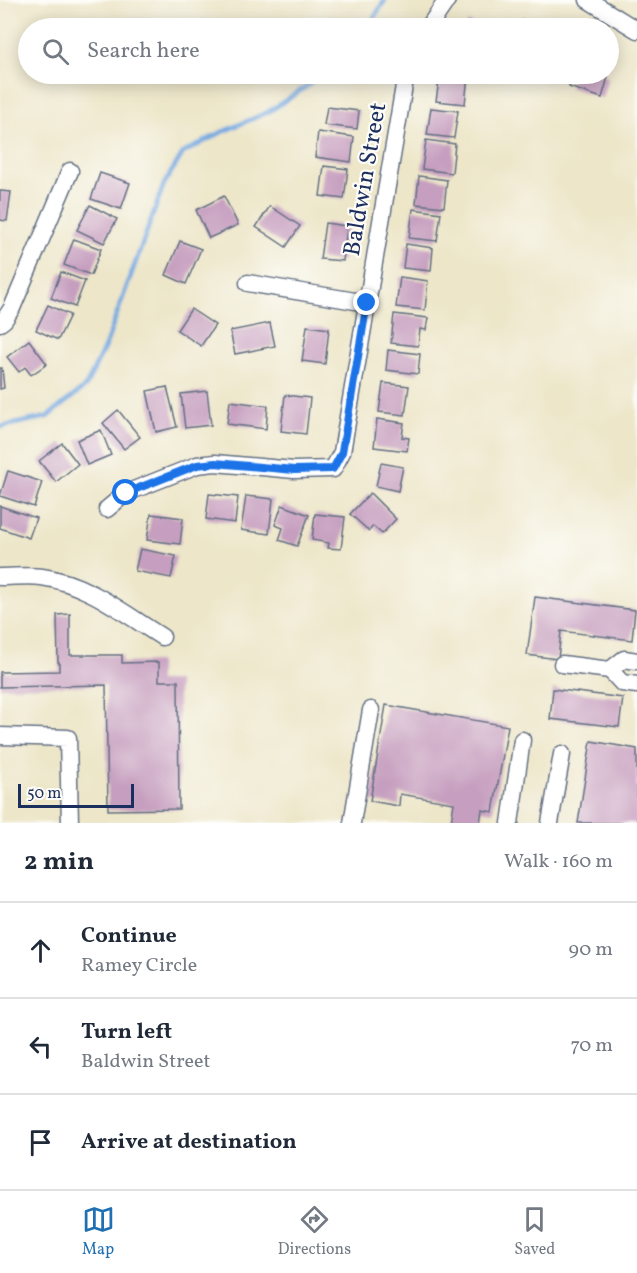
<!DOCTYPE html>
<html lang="en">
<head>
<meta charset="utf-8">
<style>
	:root { --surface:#fff; --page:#f2f2f3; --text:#1f2937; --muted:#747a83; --line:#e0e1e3; --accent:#1f6fb2 }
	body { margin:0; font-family:Vollkorn,serif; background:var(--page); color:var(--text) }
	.scale { position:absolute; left:18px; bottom:15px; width:116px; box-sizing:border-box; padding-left:6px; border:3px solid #1b2f5e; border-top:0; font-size:16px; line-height:21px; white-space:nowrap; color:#1b2f5e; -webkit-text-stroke:4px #fdfcf7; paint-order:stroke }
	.stop { position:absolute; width:18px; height:18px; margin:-14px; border:4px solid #1a73e8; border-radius:50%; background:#fff }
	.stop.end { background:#1a73e8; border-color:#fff; box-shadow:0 2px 6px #0008 }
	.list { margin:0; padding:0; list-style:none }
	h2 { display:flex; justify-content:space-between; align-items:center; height:78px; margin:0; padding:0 24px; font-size:26px }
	h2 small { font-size:20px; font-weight:400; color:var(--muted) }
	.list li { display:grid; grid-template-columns:39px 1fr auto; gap:18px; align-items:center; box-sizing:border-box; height:96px; padding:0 24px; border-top:2px solid var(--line) }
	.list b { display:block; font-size:22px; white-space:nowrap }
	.list p { margin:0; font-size:20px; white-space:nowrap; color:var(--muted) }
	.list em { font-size:20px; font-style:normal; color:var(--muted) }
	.icon { flex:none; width:33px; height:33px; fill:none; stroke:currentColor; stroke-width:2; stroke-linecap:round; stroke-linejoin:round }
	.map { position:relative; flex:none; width:637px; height:823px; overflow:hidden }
	.search { position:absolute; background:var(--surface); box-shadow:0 3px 15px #0003; left:18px; right:18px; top:18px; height:66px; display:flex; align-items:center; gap:15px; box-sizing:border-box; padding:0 21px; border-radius:33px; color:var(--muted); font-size:22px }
	.sheet { height:366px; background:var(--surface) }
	nav { display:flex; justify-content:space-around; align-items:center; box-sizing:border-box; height:84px; border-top:2px solid var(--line); background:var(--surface); font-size:16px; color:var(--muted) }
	nav a { display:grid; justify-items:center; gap:3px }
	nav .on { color:var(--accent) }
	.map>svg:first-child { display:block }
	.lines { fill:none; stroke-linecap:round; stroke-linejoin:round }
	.stream { stroke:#75a9e2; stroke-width:4.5 }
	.building { fill:#c69ebf }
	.minor-casing { stroke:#646f83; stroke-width:19 }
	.minor { stroke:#fff; stroke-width:16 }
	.route { stroke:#1a73e8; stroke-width:8 }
	.labels { text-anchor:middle; stroke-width:4.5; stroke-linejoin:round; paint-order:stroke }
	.street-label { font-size:24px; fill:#1b2f5e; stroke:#fdfcf7 }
</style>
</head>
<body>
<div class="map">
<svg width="637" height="823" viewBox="0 0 637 823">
	<rect width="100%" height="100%" fill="#fdfcf7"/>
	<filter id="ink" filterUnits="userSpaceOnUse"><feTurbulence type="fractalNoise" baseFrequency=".0167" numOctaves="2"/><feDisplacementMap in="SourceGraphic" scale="12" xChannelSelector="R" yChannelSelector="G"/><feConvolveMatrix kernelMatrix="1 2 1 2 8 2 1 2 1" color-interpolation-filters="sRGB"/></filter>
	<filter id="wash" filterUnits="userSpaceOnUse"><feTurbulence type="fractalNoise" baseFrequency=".008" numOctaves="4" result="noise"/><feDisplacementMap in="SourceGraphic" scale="24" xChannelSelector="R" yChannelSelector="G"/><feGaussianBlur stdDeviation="1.35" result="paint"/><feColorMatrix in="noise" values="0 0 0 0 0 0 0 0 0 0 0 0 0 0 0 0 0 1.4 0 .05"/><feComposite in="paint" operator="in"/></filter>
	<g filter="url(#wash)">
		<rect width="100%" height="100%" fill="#ede6c9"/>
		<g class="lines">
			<g class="stream">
				<path d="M365,28L370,24L385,0"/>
				<path d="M0,427L47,417L86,386L106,344L164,184L183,153L222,132L268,112L309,85L320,74"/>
			</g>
		</g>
		<g id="blocks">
			<g class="building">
				<path d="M522,20L536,27L535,28H518Z"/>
				<path d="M468,22L482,28H465Z"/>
				<path d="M440,74L468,75L465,104L436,101Z"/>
				<path d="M574,74H599L608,77L602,98L569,87Z"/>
				<path d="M327,107L359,111L357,129L324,125Z"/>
				<path d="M431,108L458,111L454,138L427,135Z"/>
				<path d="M318,132L354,137L351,162L315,157Z"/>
				<path d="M426,140L455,144L452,173L422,169Z"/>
				<path d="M324,166L348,169L344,199L320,196Z"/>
				<path d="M100,173L130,183L121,209L91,199Z"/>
				<path d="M419,176L447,180L444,207L416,204Z"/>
				<path d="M0,191L11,192L7,221L0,220Z"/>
				<path d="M224,196L238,225L209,238L196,210Z"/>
				<path d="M90,205L117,219L104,243L77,230Z"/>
				<path d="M270,206L300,226L286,247L256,227Z"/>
				<path d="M413,209L441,213L437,241L409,238Z"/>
				<path d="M325,223L347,226L343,261L320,259Z"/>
				<path d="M74,239L101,249L91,275L64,265Z"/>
				<path d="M180,241L201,249L186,284L166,275Z"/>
				<path d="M406,244L433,248L431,271L403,268Z"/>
				<path d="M61,272L85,281L75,307L51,298Z"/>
				<path d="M400,277L428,281L425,310L396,307Z"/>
				<path d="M48,305L70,315L58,340L36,330Z"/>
				<path d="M191,309L215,325L201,346L177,330Z"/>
				<path d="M394,314L428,318L426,330L420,329L418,346L391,343Z"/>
				<path d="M270,323L275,346L235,354L230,331Z"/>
				<path d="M307,326L329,329L325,364L302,361Z"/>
				<path d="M29,340L47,364L31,375L25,367L19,372L7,357Z"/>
				<path d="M388,350L420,354L418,374L386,370Z"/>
				<path d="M0,368H2L4,388L0,389Z"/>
				<path d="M383,383L409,386L405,415L379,412Z"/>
				<path d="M167,387L177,427L156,432L147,391Z"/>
				<path d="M207,391L211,425L185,428L181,394Z"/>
				<path d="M285,395L310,398L306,434L281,431Z"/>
				<path d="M230,401L268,406L266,429L227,424Z"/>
				<path d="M118,410L140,437L124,449L103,423Z"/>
				<path d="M377,419L404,423L402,437L409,438L407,451L374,447Z"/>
				<path d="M101,430L111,455L87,465L77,440Z"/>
				<path d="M62,443L78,464L56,482L39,461Z"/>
				<path d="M381,463L403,467L398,491L376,486Z"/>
				<path d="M8,471L42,482L34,507L0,496Z"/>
				<path d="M370,493L396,519L382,534L373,526L369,531L350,514Z"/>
				<path d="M209,494L238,497L235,523L206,519Z"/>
				<path d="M246,496L273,499L269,534L241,530Z"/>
				<path d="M282,505L309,515L297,546L279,540L283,528L275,525Z"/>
				<path d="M0,506L36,518L29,538L0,528Z"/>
				<path d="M151,514L183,518L180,544L147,540Z"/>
				<path d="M315,514L345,517L341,549L328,548L329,543L312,540Z"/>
				<path d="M140,549L176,556L171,578L135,571Z"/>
				<path d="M535,597L635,610L632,640L561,631L558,659L527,655Z"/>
				<path d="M70,614V655H122V663L159,662V681H178L179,809L108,810L106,685L0,687V672L59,671V662H58L57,615Z"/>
				<path d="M553,689L623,698L619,727L550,719Z"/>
				<path d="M386,705L508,726L493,812L482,810L480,823H451L454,803L400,794L399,806L370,801Z"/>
				<path d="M591,741L637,749V823H578Z"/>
			</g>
		</g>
	</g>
	<g filter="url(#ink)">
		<use href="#blocks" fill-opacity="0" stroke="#646f83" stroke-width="1.5"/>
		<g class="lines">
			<defs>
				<g id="minor">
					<path d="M588,0L637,30"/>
					<path d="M428,28L447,0"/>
					<path d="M248,283L367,303"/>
					<path d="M0,323L4,320L12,308L70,171"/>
					<path d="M107,509L126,493L197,465L215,463L294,470L333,469L342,452L406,74"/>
					<path d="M0,577C14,577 29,575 42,577C87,583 125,614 162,637"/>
					<path d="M637,661L624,659L610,670L622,683L637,685"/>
					<path d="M562,664L610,670"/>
					<path d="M0,736L68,738L70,823"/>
					<path d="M352,823L371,710"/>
					<path d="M510,823L522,740"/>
					<path d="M550,823L562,754"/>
				</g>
			</defs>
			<use href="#minor" class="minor-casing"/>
			<use href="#minor" class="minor"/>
		</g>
	</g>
	<g class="lines" filter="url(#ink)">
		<path class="route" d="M126,493L197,465L215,463L294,470L333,469L342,452L367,303"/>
	</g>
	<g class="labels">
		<g class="street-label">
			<text transform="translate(364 179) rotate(-80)" y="8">Baldwin Street</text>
		</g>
	</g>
</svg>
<div class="scale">50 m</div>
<div class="stop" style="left:126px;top:493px"></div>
<div class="stop end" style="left:367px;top:303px"></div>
<div class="search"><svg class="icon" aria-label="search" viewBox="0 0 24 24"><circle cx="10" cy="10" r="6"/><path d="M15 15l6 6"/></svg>Search here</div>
</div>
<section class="sheet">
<h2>2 min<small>Walk · 160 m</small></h2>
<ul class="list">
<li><svg class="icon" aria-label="ahead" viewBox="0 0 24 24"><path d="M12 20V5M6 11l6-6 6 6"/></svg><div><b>Continue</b><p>Ramey Circle</p></div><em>90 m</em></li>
<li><svg class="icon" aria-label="left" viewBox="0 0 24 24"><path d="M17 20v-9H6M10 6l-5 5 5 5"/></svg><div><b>Turn left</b><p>Baldwin Street</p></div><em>70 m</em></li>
<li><svg class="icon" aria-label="arrive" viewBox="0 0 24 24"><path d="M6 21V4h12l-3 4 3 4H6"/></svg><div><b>Arrive at destination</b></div></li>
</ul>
</section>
<nav>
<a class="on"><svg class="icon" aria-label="map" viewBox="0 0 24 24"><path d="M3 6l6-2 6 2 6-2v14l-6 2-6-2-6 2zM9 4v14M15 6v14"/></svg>Map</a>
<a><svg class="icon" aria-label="directions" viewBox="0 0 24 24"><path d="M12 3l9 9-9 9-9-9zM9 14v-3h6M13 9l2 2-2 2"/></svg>Directions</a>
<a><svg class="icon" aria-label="saved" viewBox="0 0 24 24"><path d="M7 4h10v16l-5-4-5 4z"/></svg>Saved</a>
</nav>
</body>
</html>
